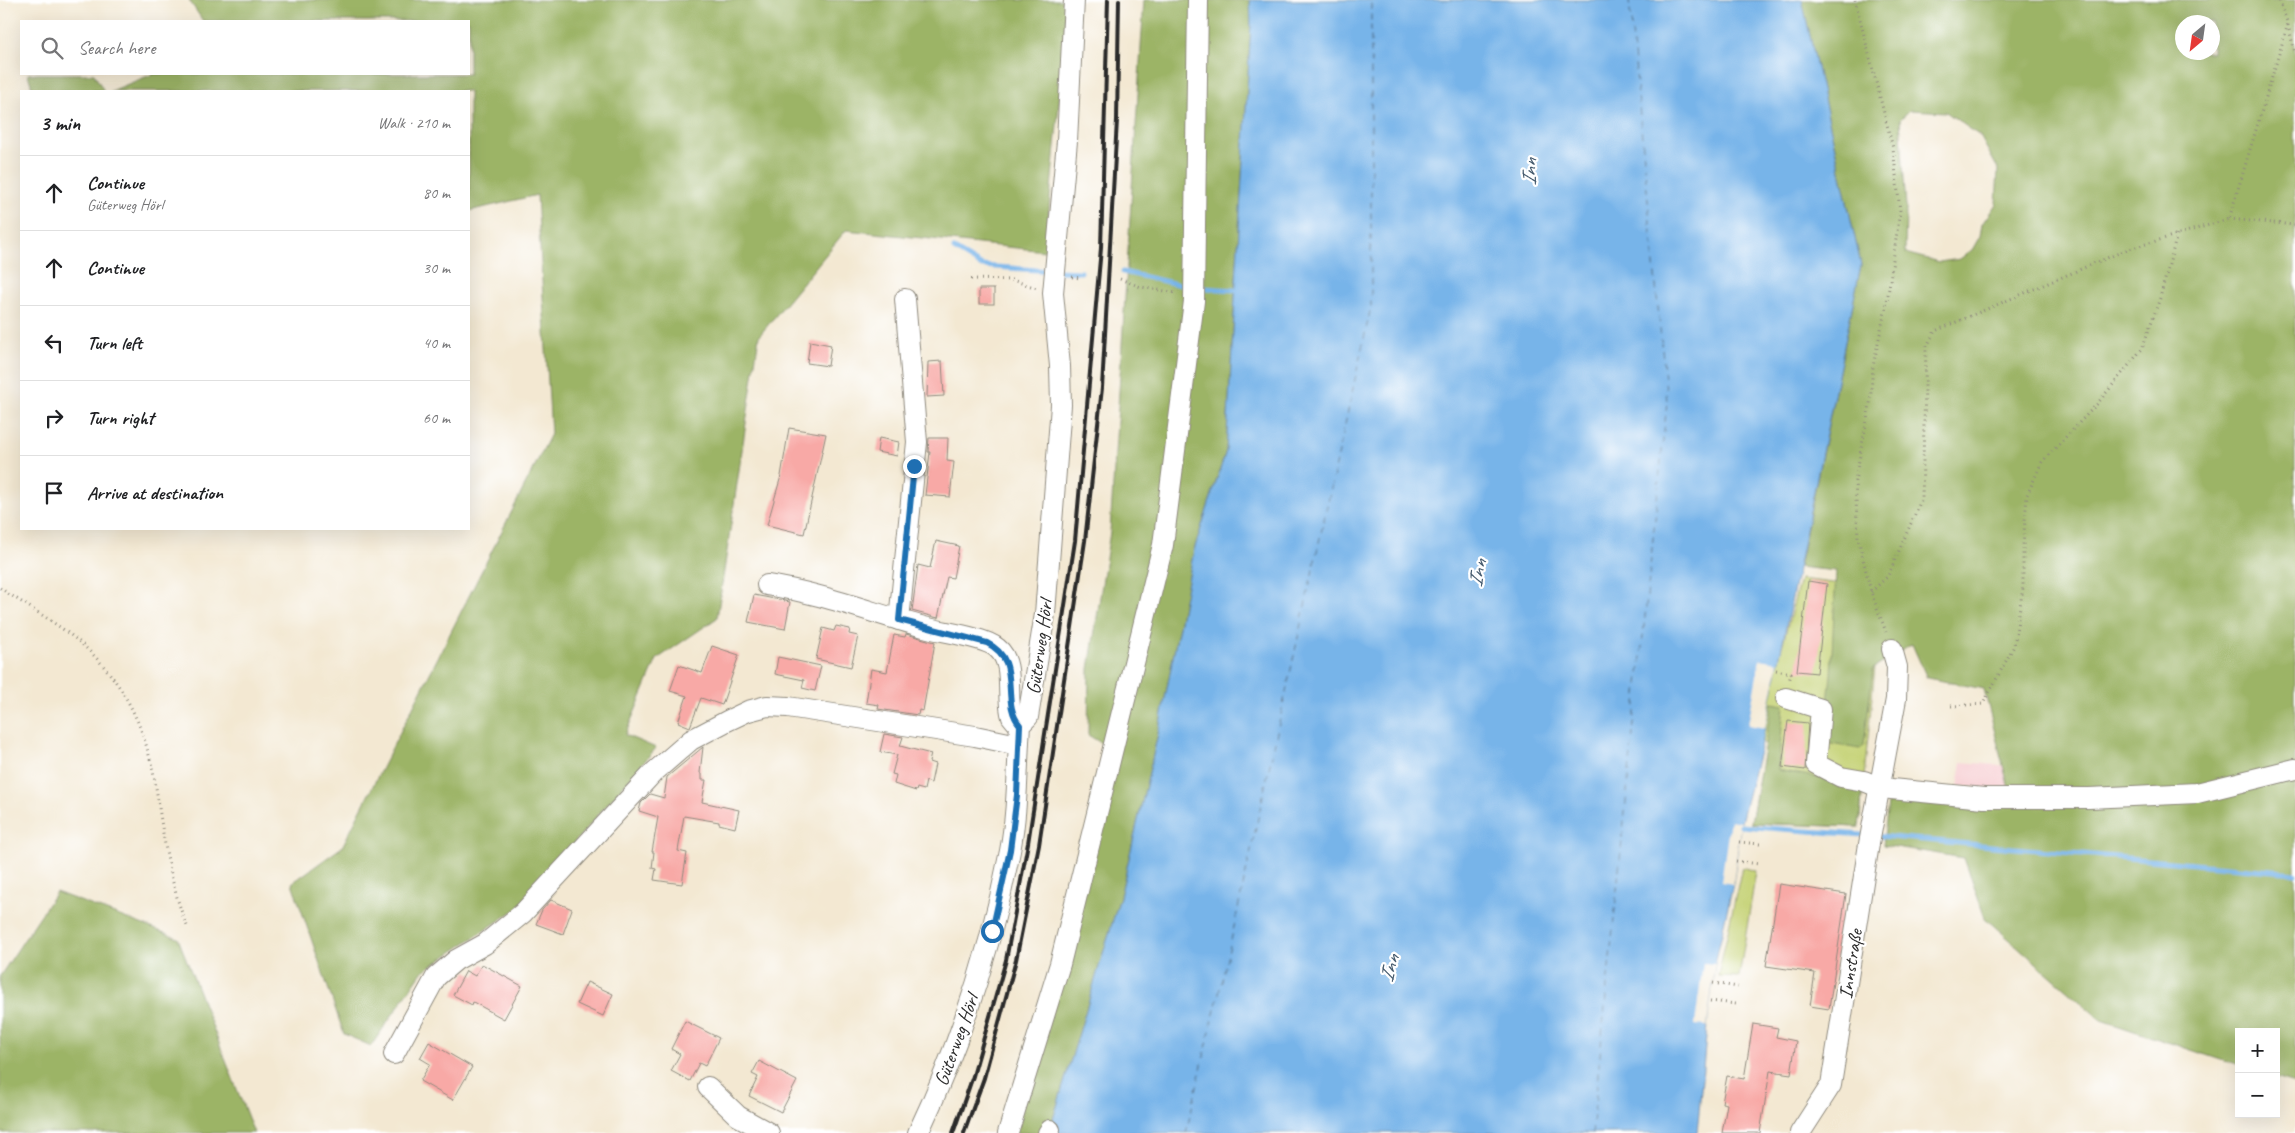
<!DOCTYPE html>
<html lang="en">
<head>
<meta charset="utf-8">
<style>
	:root { --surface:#fff; --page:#f6f6f6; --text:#202124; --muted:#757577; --line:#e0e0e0 }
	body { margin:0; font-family:Caveat,sans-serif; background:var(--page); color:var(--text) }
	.controls { position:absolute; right:15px; bottom:15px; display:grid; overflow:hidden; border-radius:0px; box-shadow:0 5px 20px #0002 }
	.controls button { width:45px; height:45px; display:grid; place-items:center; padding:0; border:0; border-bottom:1px solid var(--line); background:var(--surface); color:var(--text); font:25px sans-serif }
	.compass { position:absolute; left:2175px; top:15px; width:45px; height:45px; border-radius:50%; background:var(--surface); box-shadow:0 5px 20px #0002; rotate:209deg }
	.stop { position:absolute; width:15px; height:15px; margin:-11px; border:4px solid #1f6fb2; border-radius:50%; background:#fff }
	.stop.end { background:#1f6fb2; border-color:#fff; box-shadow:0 1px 5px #0008 }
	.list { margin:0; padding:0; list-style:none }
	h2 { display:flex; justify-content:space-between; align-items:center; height:65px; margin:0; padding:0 20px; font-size:21px }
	h2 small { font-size:16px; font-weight:400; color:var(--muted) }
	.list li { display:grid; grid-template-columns:32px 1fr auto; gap:15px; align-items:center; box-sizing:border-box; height:75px; padding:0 20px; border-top:1px solid var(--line) }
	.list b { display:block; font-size:19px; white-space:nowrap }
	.list p { margin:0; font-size:16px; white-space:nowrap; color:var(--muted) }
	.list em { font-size:16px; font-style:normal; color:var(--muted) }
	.icon { flex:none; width:28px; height:28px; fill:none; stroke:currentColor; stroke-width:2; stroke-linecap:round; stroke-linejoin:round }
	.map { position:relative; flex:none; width:2295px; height:1133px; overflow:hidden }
	.search { position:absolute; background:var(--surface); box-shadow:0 5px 20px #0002; left:20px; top:20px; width:450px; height:55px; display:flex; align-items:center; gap:12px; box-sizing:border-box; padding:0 18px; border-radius:0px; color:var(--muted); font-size:19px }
	.panel { position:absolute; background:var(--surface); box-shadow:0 5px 20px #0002; left:20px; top:90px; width:450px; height:440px; border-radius:0px }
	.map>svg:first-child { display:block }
	.built { fill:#f7cfd3 }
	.green { fill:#c5d274; stroke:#787e50 }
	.forest { fill:#9cb466; stroke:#647048; fill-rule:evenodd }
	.water { fill:#77b4e9; stroke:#51708a }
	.pier { fill:#f3e8d2 }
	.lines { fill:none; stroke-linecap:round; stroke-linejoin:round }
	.stream { stroke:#77b4e9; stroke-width:5 }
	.ferry { stroke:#465b6e; stroke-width:1; stroke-dasharray:6 5; stroke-linecap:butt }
	.building { fill:#f8a9a6 }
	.minor-casing { stroke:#8f8a7e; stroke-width:22 }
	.path { stroke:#8f8a7e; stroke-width:3; stroke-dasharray:1 4; stroke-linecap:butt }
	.minor { stroke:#fff; stroke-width:20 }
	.rail { stroke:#2b2b2b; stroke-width:4 }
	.route { stroke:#1f6fb2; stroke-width:6 }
	.labels { text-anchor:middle; stroke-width:4.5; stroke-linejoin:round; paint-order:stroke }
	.street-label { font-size:20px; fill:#2b2b2b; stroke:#fff }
	.water-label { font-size:21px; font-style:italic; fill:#465b6e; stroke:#fff }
</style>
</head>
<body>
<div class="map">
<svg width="2295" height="1133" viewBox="0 0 2295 1133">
	<rect width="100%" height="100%" fill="#fff"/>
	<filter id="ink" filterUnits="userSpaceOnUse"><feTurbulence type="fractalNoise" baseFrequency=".02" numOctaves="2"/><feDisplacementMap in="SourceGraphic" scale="10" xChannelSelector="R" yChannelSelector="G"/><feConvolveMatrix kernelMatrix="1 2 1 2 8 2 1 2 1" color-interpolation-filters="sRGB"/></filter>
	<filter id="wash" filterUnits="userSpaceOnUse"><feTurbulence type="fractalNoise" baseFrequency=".0096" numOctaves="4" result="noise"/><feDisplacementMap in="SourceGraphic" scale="20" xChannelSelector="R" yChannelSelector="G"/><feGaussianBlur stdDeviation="1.12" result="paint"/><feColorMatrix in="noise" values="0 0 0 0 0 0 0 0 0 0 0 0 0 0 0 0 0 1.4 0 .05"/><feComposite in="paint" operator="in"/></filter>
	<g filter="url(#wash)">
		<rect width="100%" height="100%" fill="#f3e8d2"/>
		<path class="built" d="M1962,762L2067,771L2069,794L1958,786Z"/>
		<g class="green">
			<path d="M1800,579L1857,586L1878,637L1859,827L1751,823L1765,745L1748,725L1778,662Z"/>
			<path d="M1742,867L1756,871L1739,977L1718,976Z"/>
		</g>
		<g class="forest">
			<path d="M189,0H1065V41L1045,251L846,230L759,336L717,618L657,659L625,735L656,748L518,908L422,972L371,1046L344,1034L292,883L342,847L551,434L537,195L469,211V91H111L153,74H469V21H203Z"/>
			<path d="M1144,0H1250L1251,24L1226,451L1194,550L1158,734L1120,897L1049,1133H1013L1116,752L1088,735L1089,669L1110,532Z"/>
			<path d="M1802,0H2295V1084L2276,1078V1032H2239V1066L2101,1020L1985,918L1964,858L1883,845L1888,803L2012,801L1984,689L1927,678L1912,644L1873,669L1864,745L1860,749L1831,744L1824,739L1831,675L1836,571L1799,567L1861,265ZM2182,22H2212V52H2182ZM1910,110L1946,112L1980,136L1998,169L1996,204L1982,224L1980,236L1972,250L1960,259L1939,262L1905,253L1906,208L1900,119Z"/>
			<path d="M28,74H94L104,91H33Z"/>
			<path d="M1772,703L1784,705L1778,770L1863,786L1859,827L1751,823Z"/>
			<path d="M56,892L178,938L254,1133H0V976Z"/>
		</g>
		<path class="water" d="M1250,0H1802L1861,265L1765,728L1741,822L1733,884L1715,964L1707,1026L1697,1133H1049L1120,897L1158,734L1194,550L1226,451L1251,24Z"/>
		<g class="pier">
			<path d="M1760,659L1778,662L1765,728L1748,725Z"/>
			<path d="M1730,820L1741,822L1733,884L1721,882Z"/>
			<path d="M1703,963L1715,964L1707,1026L1695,1025Z"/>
		</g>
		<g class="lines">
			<g class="stream">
				<path d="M954,249L982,266L1051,271"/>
				<path d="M1060,271L1081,272"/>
				<path d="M1123,272L1186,286"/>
				<path d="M1203,288L1235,290"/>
				<path d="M1741,826L1863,835"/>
				<path d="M1879,836L2295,873"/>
			</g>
			<g class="ferry">
				<path d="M1186,1133L1226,963L1371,307V0"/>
				<path d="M1592,1133L1667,402L1629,0"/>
			</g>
		</g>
		<g id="blocks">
			<g class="building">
				<rect x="979" y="289" width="15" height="15"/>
				<path d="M810,341L831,345L828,366L807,363Z"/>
				<path d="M942,361L944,396L927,397L928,362Z"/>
				<path d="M789,428L826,434L804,534L767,525L781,476Z"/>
				<path d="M879,438L899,442L897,456L877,452Z"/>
				<path d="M929,438H948L947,461L954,462L950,497L925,495L930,452H928Z"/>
				<path d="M936,541L959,546L953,578L947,577L938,618L912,611L918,565L930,568Z"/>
				<path d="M1808,581L1827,584L1817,673L1797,671Z"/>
				<path d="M754,595L790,602L785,629L748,622Z"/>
				<path d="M836,626L850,629L849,634L858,636L851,667L816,659L823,628L834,631Z"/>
				<path d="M906,634L935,642L923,711L919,710L918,715L878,709L879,705L866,703L871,669L887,672L894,635L905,637Z"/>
				<path d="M712,646L739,655L722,705L701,698L690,727L678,722L687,696L670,691L679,665L702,673Z"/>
				<path d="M778,657L821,666L815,691L802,688L804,680L775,674Z"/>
				<path d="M1788,721L1808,723L1805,770L1782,767Z"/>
				<path d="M884,734L903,737L900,746L931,754L929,762L935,764L931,783L926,781L924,790L917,788L916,791L894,784L896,775L892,774L897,755L880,752Z"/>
				<path d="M703,747L700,773L702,774V780H706L702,802L739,810L735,828L719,824V822L684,816L678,851L687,853L682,884L654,880L656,869L652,868L654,852H652L658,817L639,811L641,803L650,794L664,798L667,777Z"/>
				<path d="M1779,884L1846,894L1829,1009L1810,1006L1815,973L1766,966Z"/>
				<path d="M551,900L572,909L563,934L536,924L542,910Z"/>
				<path d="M482,964L522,986L504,1019L473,1002L472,1005L453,995L466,971L475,976Z"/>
				<path d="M587,982L613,994L603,1016L577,1004Z"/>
				<path d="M685,1021L719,1038L705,1066L699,1063L690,1081L671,1071L680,1054L671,1049Z"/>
				<path d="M1753,1024L1778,1028L1776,1037L1796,1041L1791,1074L1770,1071L1760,1133H1722L1727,1104L1722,1103L1727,1076L1744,1079Z"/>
				<path d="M429,1042L472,1067L453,1100L420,1081L430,1064L420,1058Z"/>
				<path d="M759,1061L797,1081L781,1112L749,1096L758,1077L752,1074Z"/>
			</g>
		</g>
	</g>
	<g filter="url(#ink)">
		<use href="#blocks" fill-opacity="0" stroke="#8f8a7e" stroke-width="1"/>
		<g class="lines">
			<defs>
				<g id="minor">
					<path d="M767,585C821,593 872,613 924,627C942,632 985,637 997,648C1016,663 1005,697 1012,717C1014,720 1017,723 1020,725"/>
					<path d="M899,620L917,442L905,299"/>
					<path d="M1786,698L1821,709L1816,764L1841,777L1864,781L1881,788L1984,798H2089L2197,793L2295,769"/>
					<path d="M394,1054L436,977L456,960L485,944L523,913L653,773L691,740L727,721L748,711L767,706L788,707L975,736L1018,745"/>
					<path d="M708,1087L738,1116L769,1133"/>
					<path d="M918,1133C960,1044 991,948 1010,851C1018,809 1017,767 1020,725L1028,717L1045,614L1061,405L1060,366L1053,293L1067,141L1074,0"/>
					<path d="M1008,1133L1060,964L1163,545L1194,301L1198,0"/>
					<path d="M1048,1133L1050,1130"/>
					<path d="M1800,1133L1831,1085L1869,844L1896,699L1897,667L1892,649"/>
				</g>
			</defs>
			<use href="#minor" class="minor-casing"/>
			<g class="path">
				<path d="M1855,0L1893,148L1900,211L1887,302L1873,366L1870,404L1855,481L1858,538L1871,592L1886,632"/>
				<path d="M2288,25L2295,53"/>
				<path d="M2229,219L2295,225"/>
				<path d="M1072,277L1081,278"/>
				<path d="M971,279L1012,280L1037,288"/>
				<path d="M1120,279L1141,287L1177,293"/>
				<path d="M0,588C21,602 43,615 64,630C121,671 147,726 157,794C163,835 171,890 188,928"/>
				<path d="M1871,592L1888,576L1922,498L1926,348L1935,331L2126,250L2229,219L2288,24L2279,0"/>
				<path d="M1776,670L1791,673L1789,682"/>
				<path d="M1951,706L1983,704L2014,646L2023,587V546L2027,495L2042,462L2097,404L2142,349L2160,298L2177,235"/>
				<path d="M1739,842L1760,844"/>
				<path d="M1736,861L1759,864"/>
				<path d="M1713,983L1738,987"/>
				<path d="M1710,1001L1736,1004"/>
			</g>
			<use href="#minor" class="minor"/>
			<g class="rail">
				<path d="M953,1133L973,1076L1006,960L1028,843L1075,541L1101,248L1108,0"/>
				<path d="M964,1133L984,1078L1016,960L1039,845L1085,541L1102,388L1117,120L1119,0"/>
			</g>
		</g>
	</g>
	<g class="lines" filter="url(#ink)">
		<path class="route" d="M914,466L899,620L987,643C1024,661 999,701 1020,725L1017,795L1010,850L992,931"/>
	</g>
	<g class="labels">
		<g class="street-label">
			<text transform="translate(1039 647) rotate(-82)" y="7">Güterweg Hörl</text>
			<text transform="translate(1850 964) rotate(-81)" y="7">Innstraße</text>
			<text transform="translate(956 1040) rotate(-70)" y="7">Güterweg Hörl</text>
		</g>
		<g class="water-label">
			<text transform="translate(1529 172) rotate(-88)" y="7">Inn</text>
			<text transform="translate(1477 573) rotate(-79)" y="7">Inn</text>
			<text transform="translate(1389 968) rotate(-74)" y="7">Inn</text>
		</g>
	</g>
</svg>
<div class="controls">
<button>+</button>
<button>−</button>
</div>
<svg class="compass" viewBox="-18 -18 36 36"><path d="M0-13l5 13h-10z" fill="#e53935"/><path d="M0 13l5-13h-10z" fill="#757577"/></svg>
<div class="stop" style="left:992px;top:931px"></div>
<div class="stop end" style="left:914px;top:466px"></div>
<div class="search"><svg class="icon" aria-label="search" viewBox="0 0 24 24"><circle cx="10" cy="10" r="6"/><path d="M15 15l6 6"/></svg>Search here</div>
<section class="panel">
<h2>3 min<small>Walk · 210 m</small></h2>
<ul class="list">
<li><svg class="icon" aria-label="ahead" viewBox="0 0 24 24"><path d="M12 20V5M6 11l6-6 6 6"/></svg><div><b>Continue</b><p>Güterweg Hörl</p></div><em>80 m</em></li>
<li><svg class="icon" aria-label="ahead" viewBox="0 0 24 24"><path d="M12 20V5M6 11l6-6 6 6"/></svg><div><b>Continue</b></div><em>30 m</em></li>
<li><svg class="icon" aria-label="left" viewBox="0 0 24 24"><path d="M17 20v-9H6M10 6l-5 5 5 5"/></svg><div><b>Turn left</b></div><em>40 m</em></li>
<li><svg class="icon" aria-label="right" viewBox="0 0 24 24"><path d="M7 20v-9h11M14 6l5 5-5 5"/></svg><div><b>Turn right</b></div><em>60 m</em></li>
<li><svg class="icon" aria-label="arrive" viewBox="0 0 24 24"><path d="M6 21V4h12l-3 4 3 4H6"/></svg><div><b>Arrive at destination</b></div></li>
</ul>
</section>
</div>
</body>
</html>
